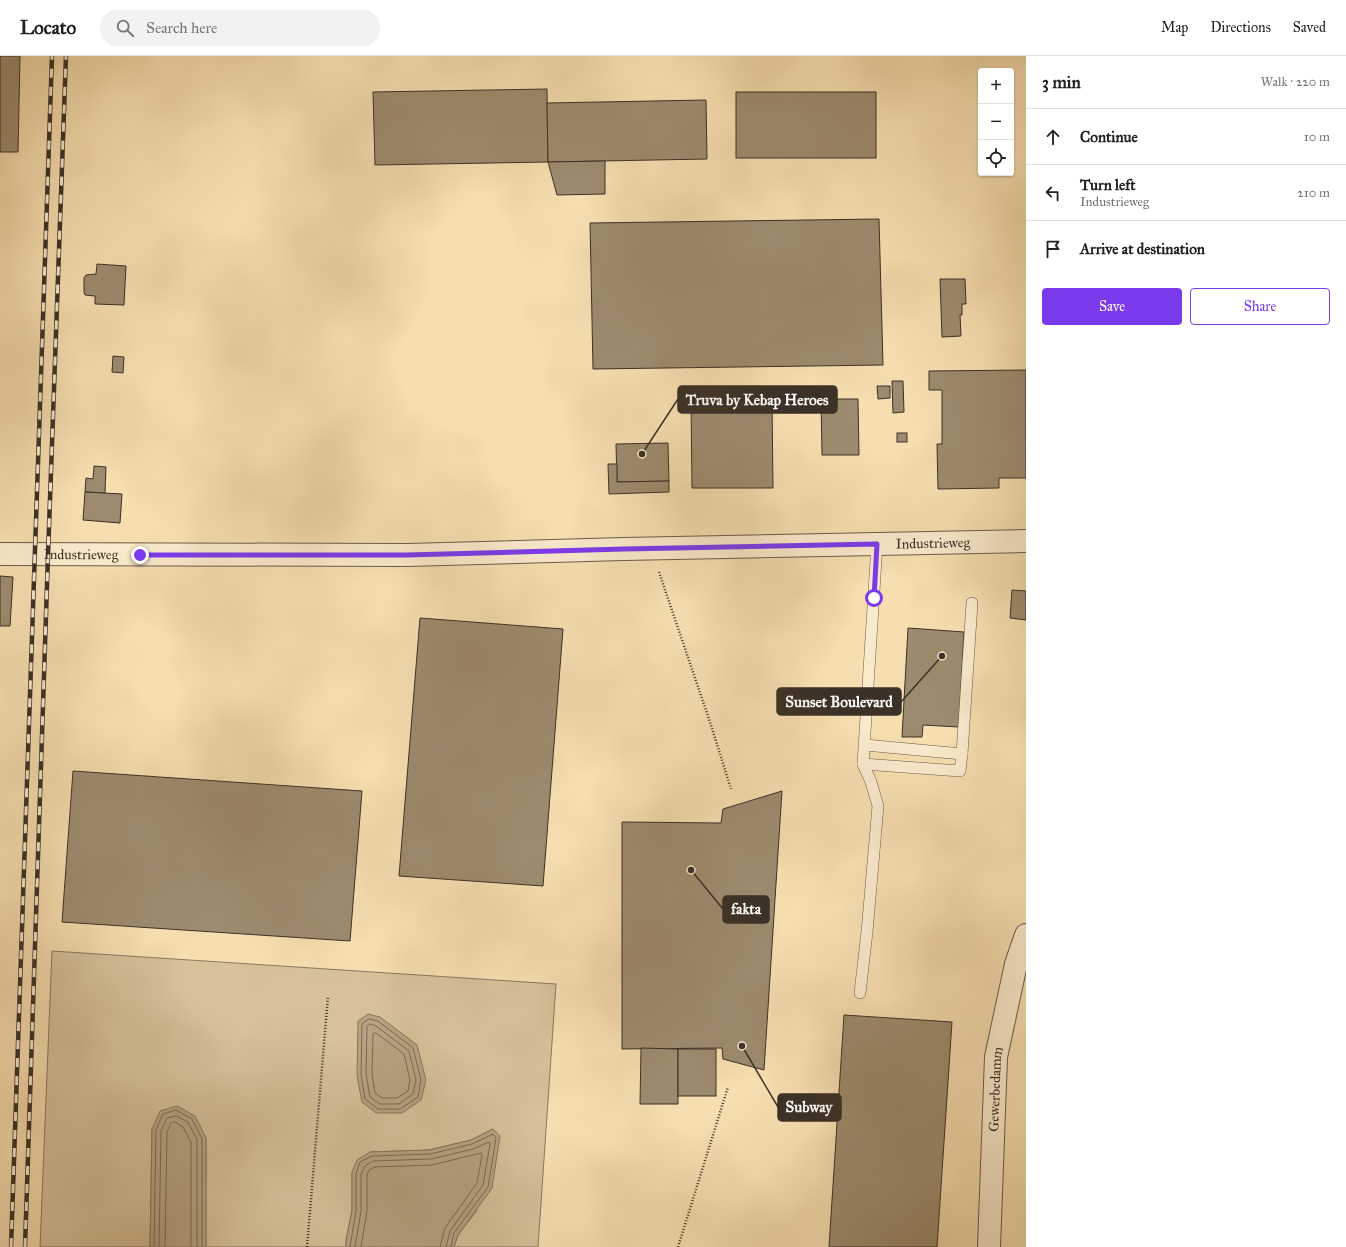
<!DOCTYPE html>
<html lang="en">
<head>
<meta charset="utf-8">
<style>
	:root { --surface:#fff; --page:#f2f2f2; --text:#202124; --muted:#757577; --line:#e0e0e0; --accent:#7c3aed }
	body { margin:0; font-family:"IM FELL Great Primer",serif; background:var(--page); color:var(--text) }
	.controls { position:absolute; right:12px; top:12px; display:grid; overflow:hidden; border-radius:4px; box-shadow:0 1px 3px #0004 }
	.controls button { width:36px; height:36px; display:grid; place-items:center; padding:0; border:0; border-bottom:1px solid var(--line); background:var(--surface); color:var(--text); font:20px sans-serif }
	.stop { position:absolute; width:12px; height:12px; margin:-9px; border:3px solid #7c3aed; border-radius:50%; background:#fff }
	.stop.end { background:#7c3aed; border-color:#fff; box-shadow:0 1px 4px #0008 }
	.list { margin:0; padding:0; list-style:none }
	h2 { display:flex; justify-content:space-between; align-items:center; height:52px; margin:0; padding:0 16px; font-size:17px }
	h2 small { font-size:13px; font-weight:400; color:var(--muted) }
	.list li { display:grid; grid-template-columns:26px 1fr auto; gap:12px; align-items:center; box-sizing:border-box; height:56px; padding:0 16px; border-top:1px solid var(--line) }
	.list b { display:block; font-size:15px; white-space:nowrap }
	.list p { margin:0; font-size:13px; white-space:nowrap; color:var(--muted) }
	.list em { font-size:13px; font-style:normal; color:var(--muted) }
	.actions { display:flex; gap:8px; padding:12px 16px }
	.actions a { flex:1; padding:9px 0; border:1px solid var(--accent); border-radius:4px; text-align:center; font-size:14px; color:var(--accent) }
	.actions .main { background:var(--accent); color:#fff }
	.icon { flex:none; width:22px; height:22px; fill:none; stroke:currentColor; stroke-width:2; stroke-linecap:round; stroke-linejoin:round }
	.map { position:relative; flex:none; width:1026px; height:1191px; overflow:hidden }
	header { display:flex; align-items:center; gap:24px; box-sizing:border-box; height:56px; padding:0 20px; background:var(--surface); border-bottom:1px solid var(--line) }
	header strong { font-size:19px }
	nav { display:flex; gap:22px; margin-inline-start:auto; font-size:14px }
	.search { width:280px; height:36px; background:var(--page); display:flex; align-items:center; gap:10px; box-sizing:border-box; padding:0 14px; border-radius:22px; color:var(--muted); font-size:15px }
	main { display:flex }
	aside { flex:1; background:var(--surface) }
	.map>svg:first-child { display:block }
	.green { fill:#d6c199; stroke:#887960 }
	.water { fill:#b6a381; stroke:#85755d }
	.lines { fill:none; stroke-linecap:round; stroke-linejoin:round }
	.shore { stroke:#786a54; stroke-width:1 }
	.building { fill:#9c8b6e; stroke:#3b3126 }
	.lane-casing { stroke:#6a5c48; stroke-width:12 }
	.street-casing { stroke:#6a5c48; stroke-width:24 }
	.path { stroke:#3b3126; stroke-width:2.5; stroke-dasharray:1 2; stroke-linecap:butt }
	.lane { stroke:#f9eacc; stroke-width:11 }
	.street { stroke:#f9eacc; stroke-width:22 }
	.rail-casing { stroke:#3b3126; stroke-width:4.5 }
	.rail { stroke:#f9eacc; stroke-width:3; stroke-dasharray:9; stroke-linecap:butt }
	.route { stroke:#7c3aed; stroke-width:5 }
	.labels { text-anchor:middle; stroke-width:3; stroke-linejoin:round; paint-order:stroke }
	.street-label { font-size:14px; fill:#3b3126; stroke:#f9eacc }
	.leader { fill:none; stroke:#3b3126; stroke-width:1.5 }
	.callout-dot { fill:#3b3126; stroke:#f9eacc; stroke-width:1.5 }
	.callout { fill:#3b3126; stroke:#3b3126; stroke-width:1.5 }
	.callout-label { font-size:15px; text-anchor:middle; font-weight:bold; fill:#fff }
</style>
</head>
<body>
<header>
<strong>Locato</strong>
<div class="search"><svg class="icon" aria-label="search" viewBox="0 0 24 24"><circle cx="10" cy="10" r="6"/><path d="M15 15l6 6"/></svg>Search here</div>
<nav><a>Map</a><a>Directions</a><a>Saved</a></nav>
</header>
<main>
<div class="map">
<svg width="1026" height="1191" viewBox="0 0 1026 1191">
	<rect width="100%" height="100%" fill="#f6deb0"/>
	<filter id="stains"><feTurbulence type="fractalNoise" baseFrequency=".005" numOctaves="4"/><feColorMatrix values="0 0 0 0 .2 0 0 0 0 .09 0 0 0 0 .02 0 0 0 .5 -.17"/></filter>
	<radialGradient id="worn" r=".72"><stop offset=".6" stop-color="#630" stop-opacity="0"/><stop offset="1" stop-color="#630" stop-opacity=".3"/></radialGradient>
	<path class="green" d="M52,895L556,928L538,1191H454L458,1179L476,1156L493,1073L471,1084L429,1094L370,1096L352,1116V1154L346,1184V1191H206V1082L152,1073L150,1191H40Z"/>
	<g class="water">
		<path d="M368,958L380,961L417,989L426,1024L421,1044L402,1057H376L362,1046L357,1019L358,965Z"/>
		<path d="M177,1050L195,1060L206,1082V1191H150L152,1073L160,1055Z"/>
		<path d="M493,1073L500,1080L492,1132L458,1179L454,1191H346V1185L352,1154V1116L357,1104L370,1096L429,1094L471,1084Z"/>
	</g>
	<g class="lines">
		<g class="shore">
			<path d="M369,963L378,965L413,992L421,1024L418,1041L400,1053H378L365,1043L361,1019L362,968Z"/>
			<path d="M370,968L376,970L409,995L416,1024L413,1038L399,1048H380L370,1041L366,1018L367,971Z"/>
			<path d="M374,977H376L404,998L410,1024L408,1035L397,1042H382L375,1037L372,1018L373,978Z"/>
			<path d="M154,1191L156,1074L163,1058L176,1054L192,1063L202,1083V1191"/>
			<path d="M159,1191L161,1075L167,1062L176,1060L188,1066L197,1084V1191"/>
			<path d="M165,1191L167,1076L171,1067L175,1066L183,1071L191,1086V1191"/>
			<path d="M350,1191L356,1155V1117L360,1106L372,1100L430,1098L472,1088L493,1078L496,1082L488,1131L454,1177L451,1191"/>
			<path d="M355,1191L361,1155V1118L365,1110L373,1105L431,1103L473,1093L489,1086L490,1088L483,1129L450,1175L446,1191"/>
			<path d="M361,1191L367,1155V1119L369,1114L375,1111L432,1109L481,1097L482,1099L477,1127L445,1172L440,1191"/>
		</g>
	</g>
	<g class="building">
		<path d="M0,0H20L18,96H0Z"/>
		<path d="M547,33L548,106L375,109L373,36Z"/>
		<rect x="736" y="36" width="140" height="66"/>
		<path d="M706,44L707,103L548,106L547,47Z"/>
		<path d="M605,105V138L557,139L548,106Z"/>
		<path d="M879,163L883,309L593,313L590,167Z"/>
		<path d="M97,208L126,210L124,249L95,248V240L85,239L84,236V222L86,219L96,218Z"/>
		<path d="M940,223H965L966,248H962V259H960L961,280L942,281Z"/>
		<path d="M113,300L124,301L123,317L112,316Z"/>
		<path d="M1026,314V422H999V432L938,433L937,388H942V334H929V315Z"/>
		<path d="M892,325H903L904,356L893,357Z"/>
		<path d="M877,330H890V342L878,343Z"/>
		<path d="M821,343H858L859,399H822Z"/>
		<path d="M691,346H772L773,432H692Z"/>
		<rect x="897" y="377" width="10" height="9"/>
		<path d="M668,387L669,425L617,426L616,388Z"/>
		<path d="M608,408H617V426L669,425V436L609,438Z"/>
		<path d="M94,410L106,411L105,437L85,436L86,422L93,423Z"/>
		<path d="M85,436L122,438L120,467L83,464Z"/>
		<path d="M0,520L13,521L10,570H0Z"/>
		<path d="M1012,534L1026,535V564L1010,562Z"/>
		<path d="M420,562L563,573L543,830L399,820Z"/>
		<path d="M908,572L964,576L959,671L923,669L922,681H902Z"/>
		<path d="M73,715L362,735L350,885L62,866Z"/>
		<path d="M782,735L764,1014L723,1003L722,992L622,993V766L721,767L723,753Z"/>
		<path d="M844,959L952,966L937,1191H829Z"/>
		<path d="M641,992L678,993V1048H640Z"/>
		<rect x="678" y="993" width="38" height="47"/>
	</g>
	<g class="lines">
		<defs>
			<g id="lane">
				<path d="M865,689L962,698L972,547"/>
				<path d="M863,708L960,715L962,698"/>
				<path d="M860,937L867,876L878,750L871,726L863,708L877,488"/>
			</g>
			<g id="street">
				<path id="s1" d="M0,498L407,499L624,493L1026,485"/>
				<path id="s2" d="M989,1191L996,1001L1016,908L1026,879"/>
			</g>
		</defs>
		<use href="#lane" class="lane-casing"/>
		<use href="#street" class="street-casing"/>
		<g class="path">
			<path d="M659,516L711,669L731,733"/>
			<path d="M307,1191L328,940"/>
			<path d="M678,1191L728,1031"/>
		</g>
		<use href="#lane" class="lane"/>
		<use href="#street" class="street"/>
		<defs>
			<g id="rail">
				<path d="M11,1191L52,0"/>
				<path d="M25,1191L48,499L66,0"/>
			</g>
		</defs>
		<use href="#rail" class="rail-casing"/>
		<use href="#rail" class="rail"/>
	</g>
	<g class="lines">
		<path class="route" d="M140,499H407L624,493L877,488L874,542"/>
	</g>
	<g class="labels">
		<g class="street-label">
			<text dy="5" stroke="none"><textPath href="#s1" startOffset="933">Industrieweg</textPath></text>
			<text dy="5" stroke="none"><textPath href="#s1" startOffset="81">Industrieweg</textPath></text>
			<text dy="5" stroke="none"><textPath href="#s2" startOffset="158">Gewerbedamm</textPath></text>
		</g>
	</g>
	<path class="leader" d="M642 398L678 343M942 600L901 646M691 814L723 853M742 990L778 1051"/>
	<g class="callout-dot">
		<circle cx="642" cy="398" r="4"/>
		<circle cx="942" cy="600" r="4"/>
		<circle cx="691" cy="814" r="4"/>
		<circle cx="742" cy="990" r="4"/>
	</g>
	<g class="callout">
		<rect x="678" y="330" width="159" height="27" rx="4"/>
		<rect x="777" y="632" width="124" height="27" rx="4"/>
		<rect x="723" y="840" width="46" height="27" rx="4"/>
		<rect x="778" y="1038" width="63" height="27" rx="4"/>
	</g>
	<g class="callout-label">
		<text x="757" y="349">Truva by Kebap Heroes</text>
		<text x="839" y="651">Sunset Boulevard</text>
		<text x="746" y="858">fakta</text>
		<text x="809" y="1056">Subway</text>
	</g>
	<rect width="100%" height="100%" filter="url(#stains)"/>
	<rect width="100%" height="100%" fill="url(#worn)"/>
</svg>
<div class="controls">
<button>+</button>
<button>−</button>
<button><svg class="icon" aria-label="locate" viewBox="0 0 24 24"><circle cx="12" cy="12" r="6"/><path d="M12 2v4M12 18v4M2 12h4M18 12h4"/></svg></button>
</div>
<div class="stop" style="left:874px;top:542px"></div>
<div class="stop end" style="left:140px;top:499px"></div>
</div>
<aside>
<h2>3 min<small>Walk · 220 m</small></h2>
<ul class="list">
<li><svg class="icon" aria-label="ahead" viewBox="0 0 24 24"><path d="M12 20V5M6 11l6-6 6 6"/></svg><div><b>Continue</b></div><em>10 m</em></li>
<li><svg class="icon" aria-label="left" viewBox="0 0 24 24"><path d="M17 20v-9H6M10 6l-5 5 5 5"/></svg><div><b>Turn left</b><p>Industrieweg</p></div><em>210 m</em></li>
<li><svg class="icon" aria-label="arrive" viewBox="0 0 24 24"><path d="M6 21V4h12l-3 4 3 4H6"/></svg><div><b>Arrive at destination</b></div></li>
</ul>
<div class="actions"><a class="main">Save</a><a>Share</a></div>
</aside>
</main>
</body>
</html>
